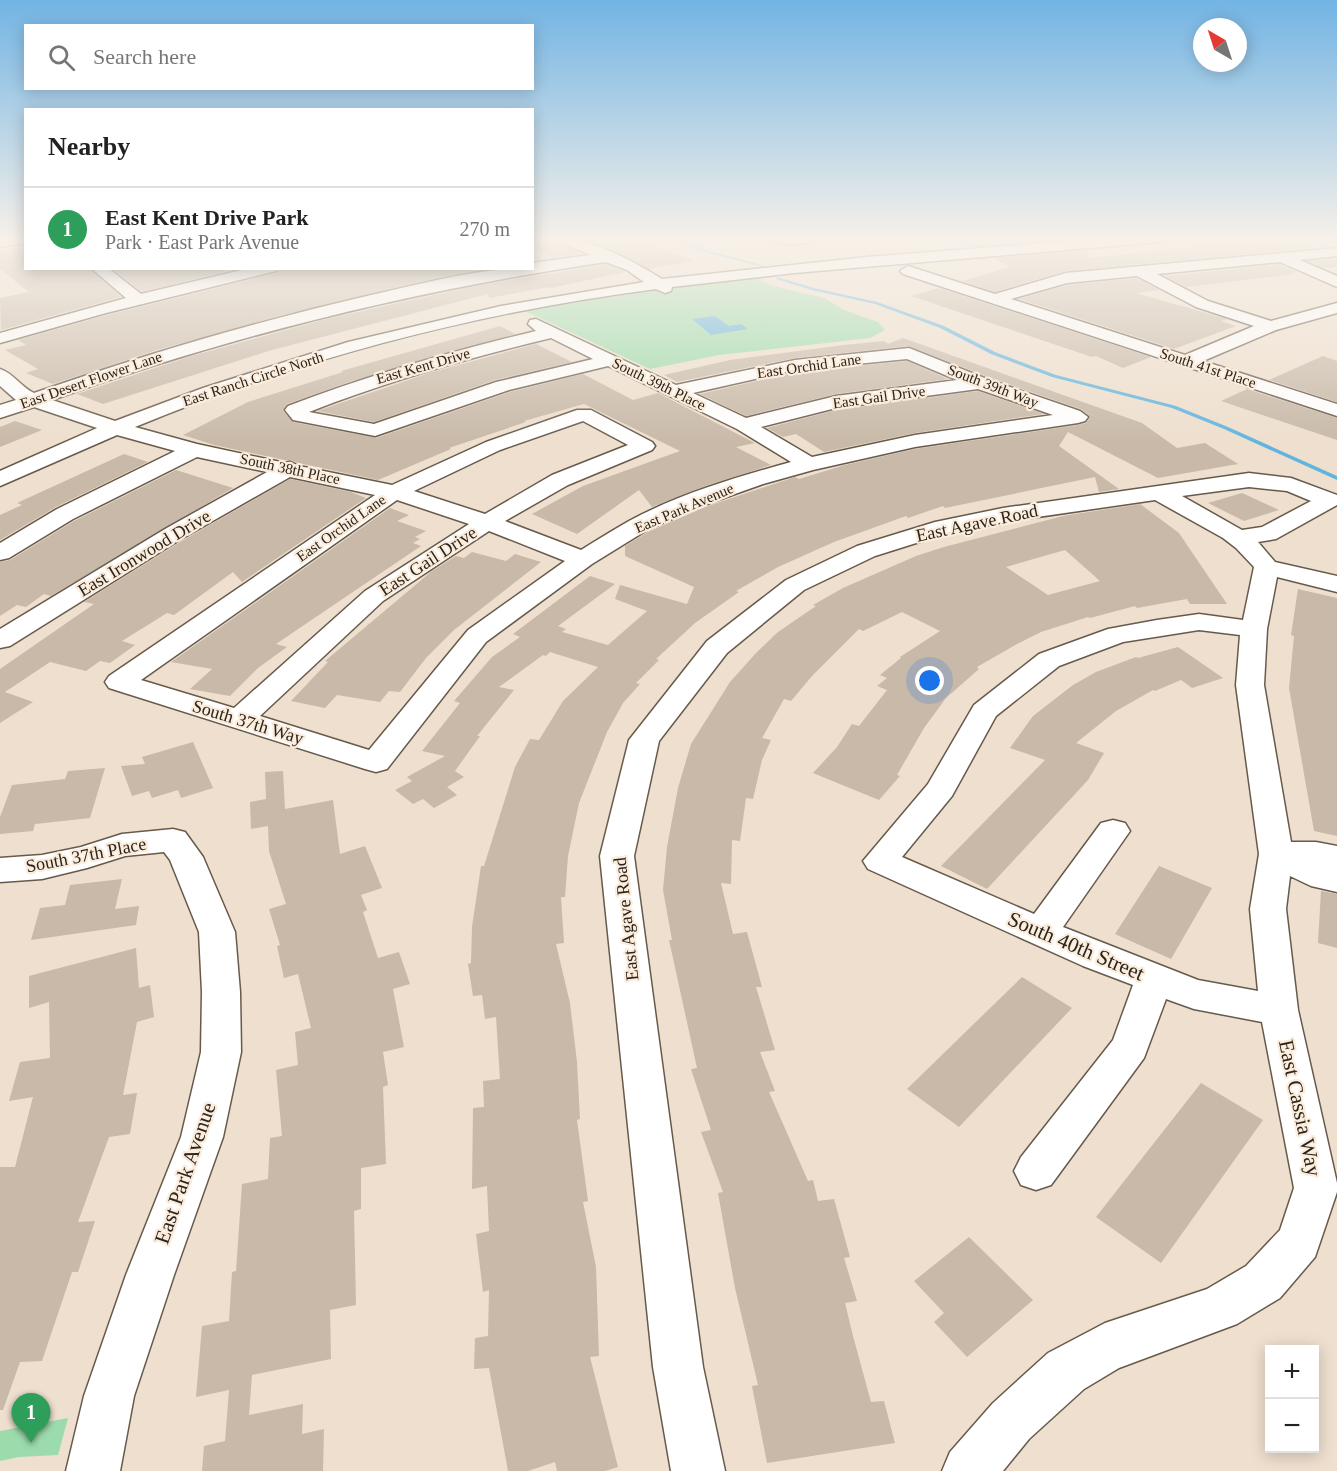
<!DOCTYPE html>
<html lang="en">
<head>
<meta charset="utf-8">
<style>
	:root { --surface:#fff; --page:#f6f6f6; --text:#222; --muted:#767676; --line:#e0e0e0; --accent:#d54640 }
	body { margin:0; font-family:"Times New Roman",serif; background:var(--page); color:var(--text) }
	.controls { position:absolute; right:18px; bottom:18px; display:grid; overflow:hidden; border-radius:0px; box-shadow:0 3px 15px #0003 }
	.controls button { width:54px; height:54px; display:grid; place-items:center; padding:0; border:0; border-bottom:2px solid var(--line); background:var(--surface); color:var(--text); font:30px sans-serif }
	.compass { position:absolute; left:1193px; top:18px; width:54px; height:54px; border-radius:50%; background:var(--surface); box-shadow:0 3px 15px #0003; rotate:321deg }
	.you { position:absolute; left:930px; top:681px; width:21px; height:21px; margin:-15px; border:4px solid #fff; border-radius:50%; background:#1a73e8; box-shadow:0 0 0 9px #1a73e833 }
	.badge { display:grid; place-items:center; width:39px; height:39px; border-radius:50%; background:var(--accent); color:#fff; font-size:20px; font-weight:700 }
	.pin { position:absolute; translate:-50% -50px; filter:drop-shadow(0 2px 3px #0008) }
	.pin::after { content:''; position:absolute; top:32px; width:21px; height:18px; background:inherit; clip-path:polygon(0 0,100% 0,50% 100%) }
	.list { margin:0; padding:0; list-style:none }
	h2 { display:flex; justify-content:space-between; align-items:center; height:78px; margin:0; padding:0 24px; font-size:26px }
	h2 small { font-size:20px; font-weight:400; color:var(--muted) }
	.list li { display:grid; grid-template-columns:39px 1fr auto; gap:18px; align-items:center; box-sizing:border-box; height:84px; padding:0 24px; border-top:2px solid var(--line) }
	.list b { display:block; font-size:22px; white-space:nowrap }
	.list p { margin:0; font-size:20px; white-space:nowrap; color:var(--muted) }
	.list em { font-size:20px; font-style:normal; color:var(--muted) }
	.icon { flex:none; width:33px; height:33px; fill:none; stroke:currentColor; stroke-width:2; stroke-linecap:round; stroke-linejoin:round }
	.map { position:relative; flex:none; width:1337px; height:1471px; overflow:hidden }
	.search { position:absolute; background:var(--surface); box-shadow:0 3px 15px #0003; left:24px; top:24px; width:510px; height:66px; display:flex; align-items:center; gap:15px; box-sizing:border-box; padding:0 21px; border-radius:0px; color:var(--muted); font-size:22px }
	.panel { position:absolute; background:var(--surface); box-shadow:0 3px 15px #0003; left:24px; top:108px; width:510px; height:162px; border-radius:0px }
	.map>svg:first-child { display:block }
	.green { fill:#9cdbac }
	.water { fill:#62b4df }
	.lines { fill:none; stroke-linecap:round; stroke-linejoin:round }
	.stream { fill:#62b4df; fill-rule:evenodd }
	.building { fill:#c8b9a8; fill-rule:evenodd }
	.minor-casing { stroke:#675a4b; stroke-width:3 }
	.minor { fill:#fff; fill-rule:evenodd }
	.labels { text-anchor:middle; stroke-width:4.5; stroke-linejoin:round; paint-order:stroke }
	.far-street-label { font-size:15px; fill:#29241d; stroke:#fbecdb }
	.street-label { font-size:18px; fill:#29241d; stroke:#fbecdb }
	.near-street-label { font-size:21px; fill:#29241d; stroke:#fbecdb }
</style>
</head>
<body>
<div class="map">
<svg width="1337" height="1471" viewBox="0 0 1337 1471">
	<rect width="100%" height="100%" fill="#eedfce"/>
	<g class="green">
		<path d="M759,278L769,285L824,298L844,310L878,322L885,330L870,338L719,355L650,369L525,311L653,290Z"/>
		<path d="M68,1418L58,1455L19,1457L0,1461V1431Z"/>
	</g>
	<path class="water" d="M715,316L729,326L741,324L748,329L711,335L692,319Z"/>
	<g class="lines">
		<g class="stream">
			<path d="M673,238H679L706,250L765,266L763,267L704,252Z"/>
			<path d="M777,277L814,288L877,302L944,326L995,352L1056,375L1176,406L1228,427L1337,476V480L1224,429L1172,408L1052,377L991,354L940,328L875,304L812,290L776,279Z"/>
		</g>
	</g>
	<g class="building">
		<path d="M532,238H551L582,254L552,258L532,246Z"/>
		<path d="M576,238H633L694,261L649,269L611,249Z"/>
		<path d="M952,238H1075L969,247Z"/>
		<path d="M1288,238L1313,248L1066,271L995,292L962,281L1010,267L993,258L1087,250L1088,258Z"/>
		<path d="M26,247V268H89L121,297L1,330L0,298L29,292L0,269V252Z"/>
		<path d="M1337,258V267L1324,268L1309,261Z"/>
		<path d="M606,264L626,272L551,288L549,287L489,298L488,294L272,350L103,404L77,394L188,357L326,319L465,288Z"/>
		<path d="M1280,264L1296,272H1291L1295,274L1186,287L1165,276Z"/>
		<path d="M112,268H238L142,292Z"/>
		<path d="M280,268H490L428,280L282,315L157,350L53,384L26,373L38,369L5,350L26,345L18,340L107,315L277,273Z"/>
		<path d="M1137,278L1159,290L1136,293L1227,319L1221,321L1236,326L1174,349L1019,299L1067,285Z"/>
		<path d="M939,288L1151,357L1123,368L1096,356L1092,357L911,296Z"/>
		<path d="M500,326L515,334L349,382L287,404L283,411L293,422L376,438L510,392L583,374L633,400L658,393L755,443L736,447L771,465L708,485L652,507L639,490L577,534L532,514L583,486L680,451L584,404L524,421L526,422L449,448L451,449L378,480L214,445L183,435L248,402L343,372L341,371Z"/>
		<path d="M903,338L1142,423L1177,448L1205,443L1238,464L1158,478L1068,432L1059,446L1119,489L1099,492L1095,477L945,508L943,506L908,518L906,516L834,542L778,567L736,591L739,592L695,623L656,659L659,660L636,683L640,684L623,703L607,732L579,803L568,856L565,897H561L564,943L556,944L570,1003L577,1062L580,1119L577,1120L588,1201L583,1202L596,1267L599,1356L590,1357L618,1467L605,1471H557L555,1462L528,1471H508L489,1368L474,1369L475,1338L488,1336L489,1290L483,1292L476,1234L489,1231L487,1186L472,1189L473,1108L484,1107L483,1081L500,1079L496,1017L485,1019L482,995L473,996L468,964L471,963L472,927L481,866H484L515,767L530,739L539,740L563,701L598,667L550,652L546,656L543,655L499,687L514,690L477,736H480L455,771L464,777L447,787L457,795L434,808L423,799L413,804L395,790L412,781L407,777L445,756L422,751L460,703L454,701L492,657L520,637L513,634L590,576L615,584L558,626L566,629L562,632L608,645L647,611L615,599L620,585L687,604L694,587L625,556V546L648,532L705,507L795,477L799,479L845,465L915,449L1078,425L1086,423L1090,418L1089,415L1081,409L988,377L909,346L795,358L677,382L664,375L730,360L844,345L884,341L888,344Z"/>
		<path d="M536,344L572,362L495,380L374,422L317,411L429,373Z"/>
		<path d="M1323,356L1337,361V402L1269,380Z"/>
		<path d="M907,361L948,379L836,394L746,416L700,394L795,372Z"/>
		<path d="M1247,389L1337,418V440L1221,401Z"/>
		<path d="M978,391L1044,414L915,433L824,452L796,434L783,437L767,428L836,410Z"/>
		<path d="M15,421L42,430L0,447V427Z"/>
		<path d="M124,454L148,462L56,507L0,540V515L22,505L17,503Z"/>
		<path d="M176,470L233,488L51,596L44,594L26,607L17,605L0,616V562L10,560L74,521Z"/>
		<path d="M290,479L351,492L366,498L242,582L233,572L174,615L167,613L122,641L135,645L110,663L100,661L86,671L50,662L5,692L33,702L0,723V669L94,604L84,602L182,541Z"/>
		<path d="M1242,493L1279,510L1244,521L1208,503Z"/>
		<path d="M1140,504L1179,533L1227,604H1190L1187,599L1137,608L1135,606L1090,618L1088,617L1041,632L1017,644L977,667L979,669L946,698L924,728L897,775L900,776L879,800L813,773L837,747L852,724L859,726L887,690L877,686L887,678L880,675L901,658L900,657L940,631L902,612L863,631L859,629L812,676L791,701L784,699L762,738L771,740L762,760L753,799L746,798L740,841L732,840L731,884L721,883L733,934L747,932L762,987H756L775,1050L760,1052L775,1091L769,1092L808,1181L813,1180L818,1201L834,1199L850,1257L844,1258L857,1301L845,1303L853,1336L871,1402L884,1401L895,1443L767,1463L752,1386L758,1385L735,1288L718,1193L723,1192L701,1132L711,1130L691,1069L697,1068L669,940H672L663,890L667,847L678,788L691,744L730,682L756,653L778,632L816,606L813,605L843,588L916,556L944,547L1063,516ZM1065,550L1100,581L1048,595L1006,567Z"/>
		<path d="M390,508L409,515L397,521L426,531L415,537L420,539L413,543L421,546L276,644L287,647L258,668L230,696L190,689L212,669L171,662Z"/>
		<path d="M472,552L506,561L515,554L541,562L454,630L426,658L400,692L389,691L380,702L337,695L325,708L291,701L328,662L325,661L432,571L456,556L464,558Z"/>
		<path d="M1298,589L1337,598V836L1314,831L1289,688L1294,636L1291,635Z"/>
		<path d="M1178,647L1223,678L1192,688L1181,680L1155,691L1153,690L1116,711L1076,743L1104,753L1088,780L987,889L941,866L1045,760L1010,748L1033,716L1073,685L1096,672L1136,657L1138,658Z"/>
		<path d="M193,742L213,788L181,798L178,790L152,798L149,791L132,796L121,766L145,764L142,757Z"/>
		<path d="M105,768L90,818L35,824L33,831L0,834V817L12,785L65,779L68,771Z"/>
		<path d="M283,771L285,809L333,800L340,854L365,846L382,888L361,895L367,910L363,912L378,958L399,952L410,984L393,989L404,1047L383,1052L388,1085L383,1087L386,1164L361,1168V1209L354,1211L356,1305L330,1310L331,1359L252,1375L249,1415L303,1404L302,1434L324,1429L323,1471H202L204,1446L225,1441L229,1390L196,1397L202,1326L229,1321L232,1272L236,1271L242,1184L268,1179L270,1138L282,1136L276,1070L298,1065L295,1032L311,1028L298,974L284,978L277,946L280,945L269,909L286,904L269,851L268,826L251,829L250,802L266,799L265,772Z"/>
		<path d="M1159,866L1212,888L1171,959L1115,934Z"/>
		<path d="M122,879L115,909L139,906L136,925L31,940L40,908L65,905L70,885Z"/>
		<path d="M1321,891L1337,894V948L1318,943Z"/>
		<path d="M136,948L139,988L150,985L154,1017L137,1022L123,1095L137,1093L130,1134L109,1137L78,1222L95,1221L78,1272H72L42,1361L20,1362L3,1410H0V1167H15L33,1097L9,1101L20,1062L50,1058L49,1002L29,1008V976Z"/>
		<path d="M1022,977L1072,1008L959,1127L907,1089Z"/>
		<path d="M1201,1083L1263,1120L1161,1263L1096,1217Z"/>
		<path d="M969,1237L1033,1300L967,1357L934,1322L944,1313L914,1281Z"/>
	</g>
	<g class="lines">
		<defs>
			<g id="minor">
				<path d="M26,238V243L0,247V239Z"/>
				<path d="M553,238C591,238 630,259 662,279L867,257L1107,238H1167L1160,242L794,273L672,287L671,291L665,293L656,289C479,312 301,358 135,427L197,444L285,463L290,462L299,466L392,485L486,442L577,410H591L652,442L655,446L652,450L568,485L505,521L581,550C597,540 613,530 629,521C679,494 737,477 791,462L737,429L608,366L509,390L375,436L293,420L285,410L288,406C370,375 452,351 536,331L528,324L530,320L536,319L676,385L795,360L909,348L987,379L1080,411L1088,417L1085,421L1078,423L915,447L813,470L763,484L704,505L647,530L592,564L486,642L387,769L376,772L365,769L109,688L105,682L109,676L375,495L290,477L181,539L10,646L0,648V629L165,529L267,472L197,457L73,519L9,558L0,560V543L57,509L175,451L117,435L0,486V471L97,428L34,407L0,418V405L16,400L0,386V369C13,373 21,387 34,393C143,355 254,322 367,296C421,284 477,268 532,268V263L590,255ZM606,262L627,270L644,282L501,306L348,342L203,388L115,421L52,400C232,335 416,290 606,262ZM551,338L593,359L496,382L374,424L309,412C388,381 468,358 551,338ZM907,359L957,380L836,396L746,418L693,393L795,370ZM978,389L1053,415L915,435L812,457L761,427L836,408ZM583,421L628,445L552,475L485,514L414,491L500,450ZM397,500L469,524L365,591L234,708L141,680ZM489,531L565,561L468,630L369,750L260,716L383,601Z"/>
				<path d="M767,238H819C811,246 775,246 767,238Z"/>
				<path d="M1337,248V256L1300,260L1337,276V287L1280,262L1157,274L1208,301L1271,321L1337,303V313L1276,330L1203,361L1337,404V416L903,274L900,271L908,266L995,294L1066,273ZM1137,276L1196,307L1254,326L1185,355L1011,299L1067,283Z"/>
				<path d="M91,268H108L141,294L250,268H278L276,271L106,313L0,343V333L126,298Z"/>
				<path d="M1249,473L1291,478L1337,495V505L1276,539L1258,542L1275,562L1337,576V592L1277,577L1267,629L1264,685L1291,842H1316L1337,846V892L1311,886L1290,876L1286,909L1298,1010L1337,1183V1192L1315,1257L1280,1298L1237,1324L1119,1368L1084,1389L1029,1439L1003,1471H942L950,1452L993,1403L1048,1353L1105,1323L1207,1289L1246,1266L1280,1230L1294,1188L1262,1022L1194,1009L1166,999L1144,1058L1051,1185L1036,1190L1021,1185L1014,1171L1021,1157L1113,1040L1133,985L1083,966L868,869L863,861L928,784L974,705L1039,654L1108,629L1157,620L1199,614L1243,620L1254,567L1236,548L1223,538L1155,500L1003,522L948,533L875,556L804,590L727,653L659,741L634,856L703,1367L725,1471H671L653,1367L600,856L629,740L707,641L786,580L857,546L935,522L1003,508ZM1249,487L1287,491L1311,501L1262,527L1242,530L1182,496ZM1199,630L1240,635L1236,685L1259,854L1250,909L1258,991L1198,980L1063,927L1130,831L1125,823L1113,820L1101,823L1034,914L902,857L952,796L996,716L1059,666L1123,642Z"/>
				<path d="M173,829L185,832L203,857L235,932L240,992L241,1052L223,1137L174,1275L134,1396L120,1471H66L84,1396L126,1275L181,1137L201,1052L202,992L199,932L170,860L164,852L125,856L87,868L42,879L0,882V858L42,855L81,847L122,834Z"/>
			</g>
		</defs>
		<use href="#minor" class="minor-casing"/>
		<use href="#minor" class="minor"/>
	</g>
	<linearGradient id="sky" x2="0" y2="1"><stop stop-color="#72b4e4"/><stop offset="0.54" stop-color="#f7f1e9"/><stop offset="1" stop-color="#f7f1e9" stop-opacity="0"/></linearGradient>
	<rect width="1337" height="444" fill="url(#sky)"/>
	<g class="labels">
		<g class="far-street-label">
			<text transform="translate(423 366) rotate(-16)" y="5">East Kent Drive</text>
			<text transform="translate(809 366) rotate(-8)" y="5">East Orchid Lane</text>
			<text transform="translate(1208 368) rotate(18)" y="5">South 41st Place</text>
			<text transform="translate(253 379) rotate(-18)" y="5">East Ranch Circle North</text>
			<text transform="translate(91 380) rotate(-19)" y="5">East Desert Flower Lane</text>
			<text transform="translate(659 384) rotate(26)" y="5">South 39th Place</text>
			<text transform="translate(993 386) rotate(21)" y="5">South 39th Way</text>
			<text transform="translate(879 397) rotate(-8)" y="5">East Gail Drive</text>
			<text transform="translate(290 469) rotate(12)" y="5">South 38th Place</text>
			<text transform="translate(684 508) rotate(-23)" y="5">East Park Avenue</text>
			<text transform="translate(341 528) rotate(-35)" y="5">East Orchid Lane</text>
		</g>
		<g class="street-label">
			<text transform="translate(977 523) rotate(-12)" y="6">East Agave Road</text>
			<text transform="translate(144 553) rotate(-31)" y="6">East Ironwood Drive</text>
			<text transform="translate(428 561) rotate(-33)" y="6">East Gail Drive</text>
			<text transform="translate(248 722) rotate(17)" y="6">South 37th Way</text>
			<text transform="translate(86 855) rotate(-11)" y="6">South 37th Place</text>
			<text transform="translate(626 919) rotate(-96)" y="6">East Agave Road</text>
		</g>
		<g class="near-street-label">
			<text transform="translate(1076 946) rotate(23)" y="7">South 40th Street</text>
			<text transform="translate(1300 1108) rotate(78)" y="7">East Cassia Way</text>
			<text transform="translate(185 1173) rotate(-71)" y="7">East Park Avenue</text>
		</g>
	</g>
</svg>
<div class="controls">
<button>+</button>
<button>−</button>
</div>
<svg class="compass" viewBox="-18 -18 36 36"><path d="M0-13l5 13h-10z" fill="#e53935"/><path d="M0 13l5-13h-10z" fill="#767676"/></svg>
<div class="you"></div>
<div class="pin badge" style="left:31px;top:1443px;background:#2e9e5b">1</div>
<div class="search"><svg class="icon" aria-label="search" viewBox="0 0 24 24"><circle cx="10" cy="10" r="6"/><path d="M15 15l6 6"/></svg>Search here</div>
<section class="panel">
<h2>Nearby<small></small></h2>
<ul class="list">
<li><span class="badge" style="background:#2e9e5b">1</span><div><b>East Kent Drive Park</b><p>Park · East Park Avenue</p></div><em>270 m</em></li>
</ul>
</section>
</div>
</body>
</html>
